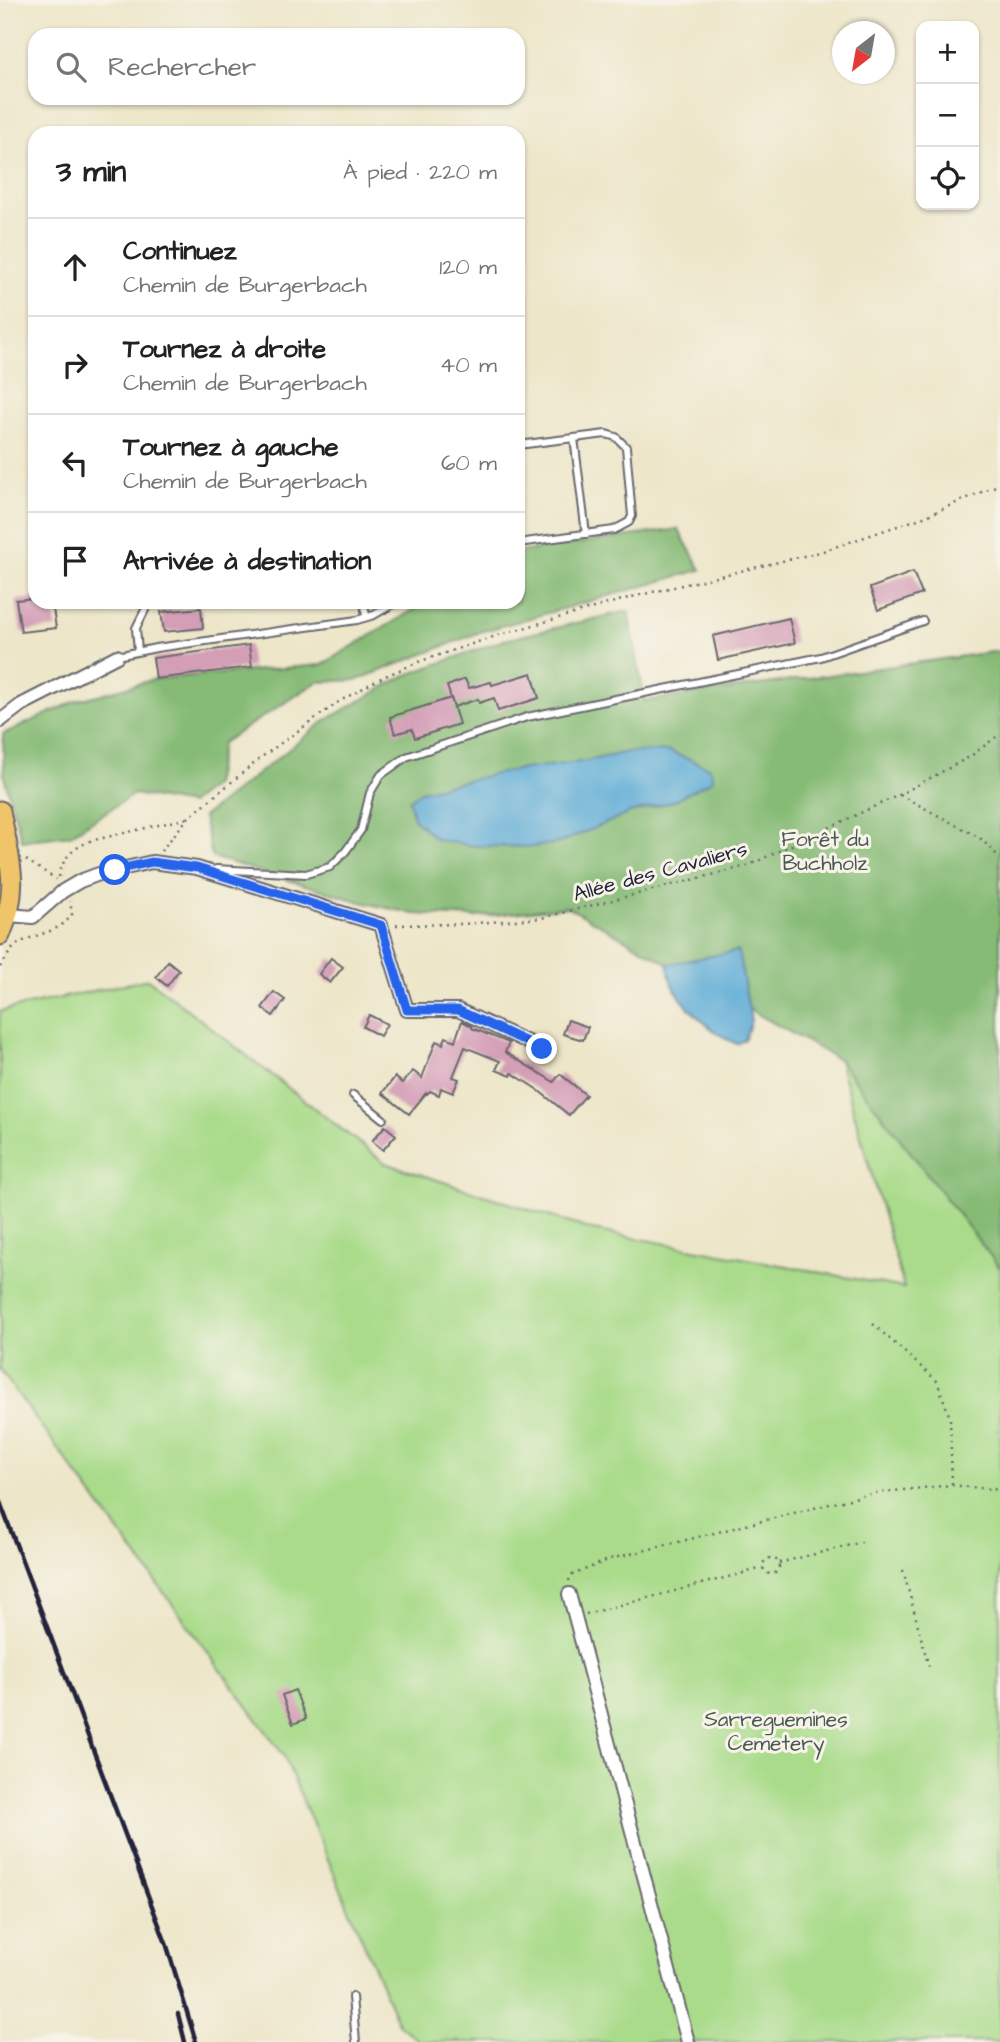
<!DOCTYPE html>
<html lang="fr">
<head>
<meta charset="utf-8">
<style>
	:root { --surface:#fff; --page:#f2f2f2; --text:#222; --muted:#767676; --line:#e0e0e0 }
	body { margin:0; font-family:"Architects Daughter",sans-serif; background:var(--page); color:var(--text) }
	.controls { position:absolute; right:21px; top:21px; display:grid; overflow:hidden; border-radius:14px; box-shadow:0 2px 5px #0004 }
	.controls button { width:63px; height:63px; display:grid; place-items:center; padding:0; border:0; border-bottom:2px solid var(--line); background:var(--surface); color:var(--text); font:35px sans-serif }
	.compass { position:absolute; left:832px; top:21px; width:63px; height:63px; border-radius:50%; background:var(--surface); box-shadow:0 2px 5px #0004; rotate:211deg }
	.stop { position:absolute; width:21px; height:21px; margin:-16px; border:5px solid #2563eb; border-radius:50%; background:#fff }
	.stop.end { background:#2563eb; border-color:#fff; box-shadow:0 2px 7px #0008 }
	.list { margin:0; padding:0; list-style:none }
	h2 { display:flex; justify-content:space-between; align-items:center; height:91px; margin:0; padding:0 28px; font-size:30px }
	h2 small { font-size:23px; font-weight:400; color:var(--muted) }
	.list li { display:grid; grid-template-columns:46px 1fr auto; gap:21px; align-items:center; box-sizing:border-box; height:98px; padding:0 28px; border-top:2px solid var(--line) }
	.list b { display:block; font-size:26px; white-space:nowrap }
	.list p { margin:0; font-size:23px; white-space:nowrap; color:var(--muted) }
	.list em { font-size:23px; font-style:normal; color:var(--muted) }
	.icon { flex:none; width:38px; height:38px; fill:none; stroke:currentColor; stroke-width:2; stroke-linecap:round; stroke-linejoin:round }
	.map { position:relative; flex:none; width:1000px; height:2042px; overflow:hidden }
	.search { position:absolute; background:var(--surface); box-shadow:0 2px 5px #0004; left:28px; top:28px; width:497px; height:77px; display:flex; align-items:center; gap:18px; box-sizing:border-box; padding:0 24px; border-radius:21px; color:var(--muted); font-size:26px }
	.panel { position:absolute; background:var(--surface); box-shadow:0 2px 5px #0004; left:28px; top:126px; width:497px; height:483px; border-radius:21px }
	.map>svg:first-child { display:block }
	.green { fill:#a9db8a; stroke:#667e62; stroke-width:2 }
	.forest { fill:#86bb76; stroke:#546e58; stroke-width:2 }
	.water { fill:#5cabd6; stroke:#3f6688; stroke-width:2 }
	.building { fill:#d49eb7 }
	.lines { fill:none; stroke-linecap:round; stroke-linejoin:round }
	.lane-casing { stroke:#69676d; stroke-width:10 }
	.street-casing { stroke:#69676d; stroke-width:16 }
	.primary-casing { stroke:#69676d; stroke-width:23 }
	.path { stroke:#69676d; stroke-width:2.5; stroke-dasharray:2 5; stroke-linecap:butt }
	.lane { stroke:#fff; stroke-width:6 }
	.street { stroke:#fff; stroke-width:12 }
	.primary { stroke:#f0c469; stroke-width:19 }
	.rail { stroke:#22223b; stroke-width:4.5 }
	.route { stroke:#2563eb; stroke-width:9 }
	.labels { text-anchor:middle; stroke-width:6; stroke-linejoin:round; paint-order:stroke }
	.park-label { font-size:21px; fill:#4a5a53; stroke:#f7f3e8 }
	.street-label { font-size:21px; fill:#22223b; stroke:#f7f3e8 }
</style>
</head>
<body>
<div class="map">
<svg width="1000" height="2042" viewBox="0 0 1000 2042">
	<rect width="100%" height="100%" fill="#f7f3e8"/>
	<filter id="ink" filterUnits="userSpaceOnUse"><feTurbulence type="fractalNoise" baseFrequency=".0143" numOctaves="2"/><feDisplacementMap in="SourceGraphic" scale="14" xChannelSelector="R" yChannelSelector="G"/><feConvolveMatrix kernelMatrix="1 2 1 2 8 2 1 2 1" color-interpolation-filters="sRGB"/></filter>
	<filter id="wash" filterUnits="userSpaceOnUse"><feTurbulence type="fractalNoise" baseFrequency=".00686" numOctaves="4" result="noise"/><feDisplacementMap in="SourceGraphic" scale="28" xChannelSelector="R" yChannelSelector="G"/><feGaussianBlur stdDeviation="1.57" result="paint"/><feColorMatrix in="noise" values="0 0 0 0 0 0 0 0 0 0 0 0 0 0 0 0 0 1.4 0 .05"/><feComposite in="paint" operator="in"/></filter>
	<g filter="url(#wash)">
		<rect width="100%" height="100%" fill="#ede6c9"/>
		<path class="green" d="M148,979L385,1163L592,1230L904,1288L839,1060L1000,1268V2042H420L398,2024L284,1756L0,1370V1011Z"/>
		<g class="forest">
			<path d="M678,529L701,570L480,632L357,680L317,682L222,743L214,785L190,804L134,794L70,835L22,841L4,776L3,734L76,701L156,679L321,665L427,602H518V552Z"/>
			<path d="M628,611L645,701L1000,651V1268L839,1060L568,907L476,917L414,914L361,902L212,857L203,817L326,720L404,676L504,640Z"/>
		</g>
		<g class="water">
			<path d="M669,751L710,768L713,780L671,802L630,813L559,843L534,847L474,846L437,840L414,819L409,800L421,791L509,771L586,761L628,752Z"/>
			<path d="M738,951L751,1020L745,1039L737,1044C713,1034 681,1005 671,981C669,976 669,969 668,964Z"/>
		</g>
		<g id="blocks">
			<g class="building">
				<path d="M913,572L922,594L878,610L870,588Z"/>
				<path d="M35,598V602H52L56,628L21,632L16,600Z"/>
				<path d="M201,608L203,628L164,632L161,612Z"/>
				<path d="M789,618L795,643L718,660L713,636Z"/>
				<path d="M249,645L252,667L156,679L153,658Z"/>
				<path d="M532,673L539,698L498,711L494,698L479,703L478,699L454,707L447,686L465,679L469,688L491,682L492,685Z"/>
				<path d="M451,698L459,724L415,738L412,729L395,734L390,717Z"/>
				<path d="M331,958L343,967L330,983L319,974Z"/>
				<path d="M168,961L179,970L167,986L156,977Z"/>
				<path d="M274,992L285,1000L273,1016L262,1008Z"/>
				<path d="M369,1015L387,1024L380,1036L363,1027Z"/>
				<path d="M568,1020L588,1027L583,1040L563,1034Z"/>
				<path d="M462,1021L472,1026V1028L509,1043L505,1052L554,1082L560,1074L586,1095L569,1115L538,1090L512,1073L511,1076L496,1070L500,1061L465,1047L453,1077L459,1079L453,1093L441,1088L439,1095L430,1091L427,1094L426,1093L409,1114L382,1093L395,1077L402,1083L413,1071L422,1078L436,1041L443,1044L446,1037L455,1041Z"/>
				<path d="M385,1126L396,1135L383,1150L372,1141Z"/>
				<path d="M295,1690L306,1719L293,1724L282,1695Z"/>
			</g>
		</g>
	</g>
	<g filter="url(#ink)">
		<use href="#blocks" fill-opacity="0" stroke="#69676d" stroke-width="2"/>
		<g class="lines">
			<defs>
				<g id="lane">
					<path d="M574,438L586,534"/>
					<path d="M518,445L606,434L616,437L626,447L632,516L629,522L614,530L518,543"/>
					<path d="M364,602L366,617"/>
					<path d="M138,651L136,628L149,602"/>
					<path d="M117,656L156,648L357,620L374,615L397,602"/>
					<path d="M216,869L306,874L330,867L345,852L361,830L370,793L381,775L406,757L527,717L821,657L923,621"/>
					<path d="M353,1095L383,1119"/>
					<path d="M352,1997L356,2042"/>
				</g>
				<g id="street">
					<path d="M0,721L21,705L117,656"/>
					<path d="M9,915L33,917L63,891L80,881L99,874L152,862L197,868L381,925L407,1010H458L543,1049"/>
					<path d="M569,1594L688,2042"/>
				</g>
				<path id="primary" d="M0,811C9,858 21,888 0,935"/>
			</defs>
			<use href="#lane" class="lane-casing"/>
			<use href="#street" class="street-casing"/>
			<use href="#primary" class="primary-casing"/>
			<g class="path">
				<path d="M900,795L980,838L1000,858"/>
				<path d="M161,851L188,818L263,756L340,701L383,677L421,661L499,635L632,597L820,552L924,517L1000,484"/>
				<path d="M26,860L56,879"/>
				<path d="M59,877C62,857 74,848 90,841L188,818"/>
				<path d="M396,925L464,924L542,918L747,866L899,795L971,756L1000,734"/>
				<path d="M0,967C6,960 10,949 18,944C35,933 61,933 72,914L70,901"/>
				<path d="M873,1324L937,1381L950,1418L952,1485"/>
				<circle cx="771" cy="1566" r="8"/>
				<path d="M779,1563L862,1542"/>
				<path d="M903,1570L930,1671"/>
				<path d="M569,1581L570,1576L610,1559L874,1493L952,1485L1000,1490"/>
				<path d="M586,1614L763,1568"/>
			</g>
			<use href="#lane" class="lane"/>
			<use href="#street" class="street"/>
			<use href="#primary" class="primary"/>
			<g class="rail">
				<path d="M0,1502L167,1946L196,2042"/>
				<path d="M178,2014L185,2042"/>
			</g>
		</g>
	</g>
	<g class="lines" filter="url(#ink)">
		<path class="route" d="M115,870L152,862L197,868L381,925L407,1010H458L542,1049"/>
	</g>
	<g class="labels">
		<g class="park-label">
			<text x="825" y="846">Forêt du<tspan x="825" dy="24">Buchholz</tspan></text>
			<text x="776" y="1726">Sarreguemines<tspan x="776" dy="24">Cemetery</tspan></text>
		</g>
		<g class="street-label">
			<text transform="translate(660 871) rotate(-15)" y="7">Allée des Cavaliers</text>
		</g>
	</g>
</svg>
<div class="controls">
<button>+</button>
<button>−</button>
<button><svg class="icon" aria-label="locate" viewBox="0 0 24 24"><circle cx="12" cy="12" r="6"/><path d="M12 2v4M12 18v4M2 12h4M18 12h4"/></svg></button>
</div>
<svg class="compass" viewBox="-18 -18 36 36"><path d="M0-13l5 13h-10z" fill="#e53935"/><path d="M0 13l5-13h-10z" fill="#767676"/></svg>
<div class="stop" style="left:115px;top:870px"></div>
<div class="stop end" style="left:542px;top:1049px"></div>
<div class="search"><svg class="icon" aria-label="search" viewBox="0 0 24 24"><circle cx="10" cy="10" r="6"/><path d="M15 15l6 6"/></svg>Rechercher</div>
<section class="panel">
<h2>3 min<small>À pied · 220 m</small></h2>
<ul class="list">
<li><svg class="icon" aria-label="ahead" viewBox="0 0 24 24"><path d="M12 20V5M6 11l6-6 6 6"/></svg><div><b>Continuez</b><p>Chemin de Burgerbach</p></div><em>120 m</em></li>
<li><svg class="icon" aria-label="right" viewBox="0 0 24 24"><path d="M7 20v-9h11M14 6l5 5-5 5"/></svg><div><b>Tournez à droite</b><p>Chemin de Burgerbach</p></div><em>40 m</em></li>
<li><svg class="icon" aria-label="left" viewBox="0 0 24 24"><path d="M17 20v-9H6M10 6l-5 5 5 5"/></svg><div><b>Tournez à gauche</b><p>Chemin de Burgerbach</p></div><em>60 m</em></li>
<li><svg class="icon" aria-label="arrive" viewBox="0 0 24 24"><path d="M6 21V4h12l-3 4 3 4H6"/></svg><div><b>Arrivée à destination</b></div></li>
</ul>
</section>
</div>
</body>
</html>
